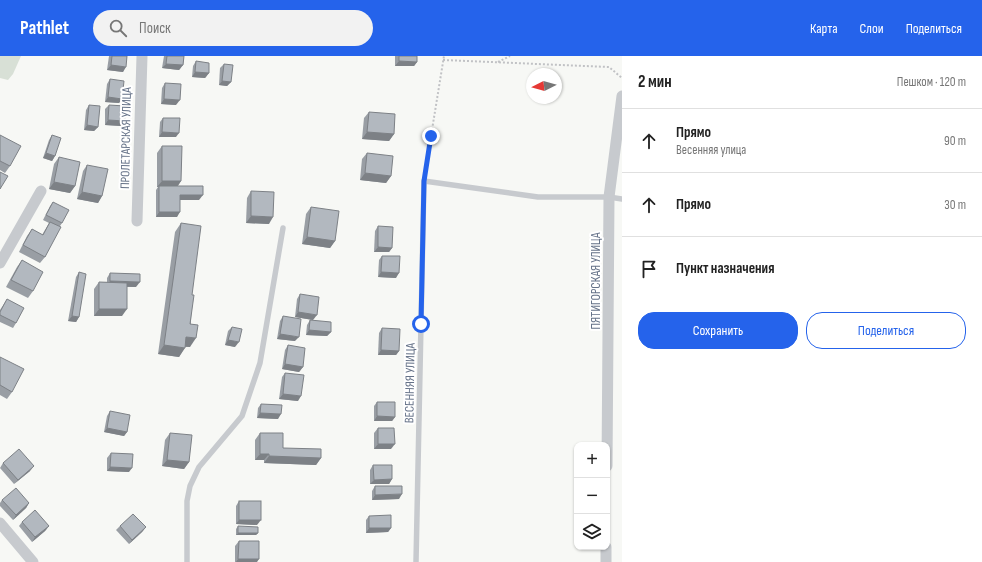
<!DOCTYPE html>
<html lang="ru">
<head>
<meta charset="utf-8">
<style>
	:root { --surface:#fff; --page:#f2f2f2; --text:#222; --muted:#767676; --line:#e0e0e0; --accent:#2563eb }
	body { margin:0; font-family:"Sofia Sans Condensed",sans-serif; background:var(--page); color:var(--text) }
	.controls { position:absolute; right:12px; bottom:12px; display:grid; overflow:hidden; border-radius:8px; box-shadow:0 1px 3px #0004 }
	.controls button { width:36px; height:36px; display:grid; place-items:center; padding:0; border:0; border-bottom:1px solid var(--line); background:var(--surface); color:var(--text); font:20px sans-serif }
	.compass { position:absolute; left:526px; top:12px; width:36px; height:36px; border-radius:50%; background:var(--surface); box-shadow:0 1px 3px #0004; rotate:264deg }
	.stop { position:absolute; width:12px; height:12px; margin:-9px; border:3px solid #2563eb; border-radius:50%; background:#fff }
	.stop.end { background:#2563eb; border-color:#fff; box-shadow:0 1px 4px #0008 }
	.list { margin:0; padding:0; list-style:none }
	h2 { display:flex; justify-content:space-between; align-items:center; height:52px; margin:0; padding:0 16px; font-size:17px }
	h2 small { font-size:13px; font-weight:400; color:var(--muted) }
	.list li { display:grid; grid-template-columns:26px 1fr auto; gap:12px; align-items:center; box-sizing:border-box; height:64px; padding:0 16px; border-top:1px solid var(--line) }
	.list b { display:block; font-size:15px; white-space:nowrap }
	.list p { margin:0; font-size:13px; white-space:nowrap; color:var(--muted) }
	.list em { font-size:13px; font-style:normal; color:var(--muted) }
	.actions { display:flex; gap:8px; padding:12px 16px }
	.actions a { flex:1; padding:9px 0; border:1px solid var(--accent); border-radius:16px; text-align:center; font-size:14px; color:var(--accent) }
	.actions .main { background:var(--accent); color:#fff }
	.icon { flex:none; width:22px; height:22px; fill:none; stroke:currentColor; stroke-width:2; stroke-linecap:round; stroke-linejoin:round }
	.map { position:relative; flex:none; width:622px; height:506px; overflow:hidden }
	header { display:flex; align-items:center; gap:24px; box-sizing:border-box; height:56px; padding:0 20px; background:var(--accent); color:#fff }
	header strong { font-size:19px }
	nav { display:flex; gap:22px; margin-inline-start:auto; font-size:14px }
	.search { width:280px; height:36px; background:var(--page); display:flex; align-items:center; gap:10px; box-sizing:border-box; padding:0 14px; border-radius:22px; color:var(--muted); font-size:15px }
	main { display:flex }
	aside { flex:1; background:var(--surface) }
	.map>svg:first-child { display:block }
	.green { fill:#d8e0d6 }
	.lines { fill:none; stroke-linecap:round; stroke-linejoin:round }
	.path { stroke:#c1c2c5; stroke-width:2; stroke-dasharray:2 2; stroke-linecap:butt }
	.service { stroke:#c7cace; stroke-width:5.5 }
	.minor { stroke:#c7cace; stroke-width:11 }
	.wall { fill:#999ea4 }
	.shaded-wall { fill:#7d8186 }
	.building { fill:#b2b8bf; stroke:#7d8186 }
	.route { stroke:#2563eb; stroke-width:5 }
	.labels { text-anchor:middle; stroke-width:4; stroke-linejoin:round; paint-order:stroke }
	.street-label { font-size:13px; fill:#657288; stroke:#fff }
</style>
</head>
<body>
<header>
<strong>Pathlet</strong>
<div class="search"><svg class="icon" aria-label="search" viewBox="0 0 24 24"><circle cx="10" cy="10" r="6"/><path d="M15 15l6 6"/></svg>Поиск</div>
<nav><a>Карта</a><a>Слои</a><a>Поделиться</a></nav>
</header>
<main>
<div class="map">
<svg width="622" height="506" viewBox="0 0 622 506">
	<rect width="100%" height="100%" fill="#f7f8f5"/>
	<path class="green" d="M0,0H21L13,18L8,24L0,22Z"/>
	<g class="lines">
		<g class="path">
			<path d="M443,4L609,11L622,22"/>
			<path d="M498,6L510,0"/>
			<path d="M425,117L444,0"/>
		</g>
		<g class="service">
			<path d="M187,506V445L190,430L199,411L242,360L260,307L283,172"/>
			<path d="M416,506L424,125L538,141H609L622,143"/>
		</g>
		<g class="minor">
			<path d="M137,165L142,0"/>
			<path d="M0,207L41,135"/>
			<path d="M607,410L609,141L622,40"/>
			<path d="M0,467L33,506"/>
			<path d="M606,506V491"/>
		</g>
	</g>
	<g class="wall">
		<path d="M109,0H127L123,16L107,14Z"/>
		<path d="M164,0H184L183,9L179,14L162,12Z"/>
		<path d="M395,0H417V6L414,10H395Z"/>
		<path d="M196,5L209,17L205,22L192,21L193,10Z"/>
		<path d="M224,8L231,26L227,30L219,29L220,12Z"/>
		<path d="M110,23L122,43L119,47L105,46L107,28Z"/>
		<path d="M165,27L176,49L161,48L162,32Z"/>
		<path d="M89,49L98,71L94,75L84,74L86,54Z"/>
		<path d="M109,49L121,70L105,69V53Z"/>
		<path d="M369,56L394,78L389,85L362,83L364,62Z"/>
		<path d="M163,62L176,81H159L160,66Z"/>
		<path d="M0,79L10,110L5,117L0,114Z"/>
		<path d="M52,79L55,100L52,105L43,102L49,84Z"/>
		<path d="M162,90L181,125L178,130L199,144H180L177,161H156V134L158,131H157V97Z"/>
		<path d="M367,97L391,120L386,127L360,124L362,103Z"/>
		<path d="M59,101L75,130L70,137L49,133L54,108Z"/>
		<path d="M87,109L102,140L98,147L77,143L83,115Z"/>
		<path d="M251,135L269,168L246,167L247,142Z"/>
		<path d="M53,146L62,167L60,170L45,201L40,207L19,196L27,180L32,173L42,179L49,167L43,164L50,150Z"/>
		<path d="M311,151L335,185L330,192L302,188L306,158Z"/>
		<path d="M181,167L192,239L190,291H185L179,301L158,298L175,176Z"/>
		<path d="M378,170L392,192L389,196H374L375,175Z"/>
		<path d="M382,200L396,222L378,221L379,204Z"/>
		<path d="M22,204L33,235L28,242L6,231L17,211Z"/>
		<path d="M79,216V261L76,266L68,265L76,221Z"/>
		<path d="M110,217L136,231H127L122,260H94V233L99,226H107V222Z"/>
		<path d="M300,238L313,264L295,261L297,243Z"/>
		<path d="M7,243L16,267L13,272L0,266V254Z"/>
		<path d="M283,260L295,285L277,283L280,265Z"/>
		<path d="M310,264L331,276L327,280L306,279L307,269Z"/>
		<path d="M232,271L235,291L225,289L228,275Z"/>
		<path d="M382,272L399,295L396,299H378L379,277Z"/>
		<path d="M288,289L303,311L299,316L282,313L285,294Z"/>
		<path d="M0,301L12,336L7,343L0,339Z"/>
		<path d="M285,317L298,345L279,343L282,321Z"/>
		<path d="M377,346L395,361L392,365H374V350Z"/>
		<path d="M261,348L278,363L257,362L258,352Z"/>
		<path d="M110,355L127,376L124,380L104,376L107,360Z"/>
		<path d="M378,372L391,393H374V377Z"/>
		<path d="M170,377L189,406L184,413L162,410L165,384Z"/>
		<path d="M260,377L283,392L321,402L316,409L264,407V404H255V384Z"/>
		<path d="M111,397L129,416L107,415V402Z"/>
		<path d="M3,407L30,415L14,428L0,412Z"/>
		<path d="M373,409L392,423L389,428H370V414Z"/>
		<path d="M375,430L399,443L372,444V435Z"/>
		<path d="M2,444L29,447L26,452L13,464L0,450V447Z"/>
		<path d="M239,445L257,469L236,468V450Z"/>
		<path d="M369,460L391,472L388,476L366,477V464Z"/>
		<path d="M22,466L49,470L45,475L32,486L19,470Z"/>
		<path d="M120,470L146,471L142,476L129,488L116,474Z"/>
		<path d="M238,470L258,477L256,479H236V473Z"/>
		<path d="M239,485L257,506H235V490Z"/>
	</g>
	<g class="shaded-wall">
		<path d="M399,5L417,6L414,10H395Z"/>
		<path d="M166,8L183,9L179,14L162,12Z"/>
		<path d="M111,9L126,11L123,16L107,14Z"/>
		<path d="M195,16L209,17L205,22L192,21Z"/>
		<path d="M222,25L231,26L227,30L219,29Z"/>
		<path d="M108,41L122,43L119,47L105,46Z"/>
		<path d="M164,43L180,44L176,49L161,48Z"/>
		<path d="M108,64L125,65L121,70L105,69Z"/>
		<path d="M87,69L98,71L94,75L84,74Z"/>
		<path d="M162,76L179,77L176,81H159Z"/>
		<path d="M367,76L394,78L389,85L362,83Z"/>
		<path d="M46,97L55,100L52,105L43,102Z"/>
		<path d="M365,117L391,120L386,127L360,124Z"/>
		<path d="M162,125H181L176,132L159,130L158,131H157Z"/>
		<path d="M54,126L75,130L70,137L49,133Z"/>
		<path d="M82,136L102,140L98,147L77,143Z"/>
		<path d="M180,139H203L199,144H177Z"/>
		<path d="M159,156H180L177,161H156Z"/>
		<path d="M251,160L273,161L269,168L246,167Z"/>
		<path d="M307,181L335,185L330,192L302,188Z"/>
		<path d="M378,191L392,192L389,196H374Z"/>
		<path d="M381,216L399,217L396,222L378,221Z"/>
		<path d="M110,225L140,226L136,231L107,230Z"/>
		<path d="M99,253H127L122,260H94Z"/>
		<path d="M298,256L317,259L313,264L295,261Z"/>
		<path d="M72,260L79,261L76,266L68,265Z"/>
		<path d="M309,274L331,276L327,280L306,279Z"/>
		<path d="M280,278L299,281L295,285L277,283Z"/>
		<path d="M186,281L196,282L190,291L180,290Z"/>
		<path d="M228,284L239,286L235,291L225,289Z"/>
		<path d="M164,289L185,292L179,301L158,298Z"/>
		<path d="M381,294L399,295L396,299H378Z"/>
		<path d="M285,308L303,311L299,316L282,313Z"/>
		<path d="M283,338L301,340L298,345L279,343Z"/>
		<path d="M260,357L281,358L278,363L257,362Z"/>
		<path d="M377,360L395,361L392,365H374Z"/>
		<path d="M107,372L127,376L124,380L104,376Z"/>
		<path d="M378,388H395L391,393H374Z"/>
		<path d="M260,398H269L264,404H255Z"/>
		<path d="M269,400L321,402L316,409L264,407Z"/>
		<path d="M167,404L189,406L184,413L162,410Z"/>
		<path d="M34,410L30,415L14,428L18,424Z"/>
		<path d="M110,411L132,412L129,416L107,415Z"/>
		<path d="M392,423L389,428H370L374,424Z"/>
		<path d="M402,438L399,443L372,444L375,439Z"/>
		<path d="M29,447L26,452L13,464L16,459Z"/>
		<path d="M239,464H261L257,469L236,468Z"/>
		<path d="M49,470L45,475L32,486L35,481Z"/>
		<path d="M146,471L142,476L129,488L132,484Z"/>
		<path d="M369,472H391L388,476L366,477Z"/>
		<path d="M238,477H258L256,479H236Z"/>
		<path d="M238,503H259L257,506H236Z"/>
	</g>
	<g class="building">
		<path d="M112,0H127L126,11L111,9Z"/>
		<path d="M167,0H184L183,9L166,8Z"/>
		<path d="M399,0H417V6L399,5Z"/>
		<path d="M196,5L209,7V17L195,16Z"/>
		<path d="M224,8L233,9L231,26L222,25Z"/>
		<path d="M110,23L124,25L122,43L108,41Z"/>
		<path d="M165,27L181,28L180,44L164,43Z"/>
		<path d="M89,49L100,50L98,71L87,69Z"/>
		<path d="M109,49L125,50V65L108,64Z"/>
		<path d="M369,56L395,58L394,78L367,76Z"/>
		<path d="M163,62H180L179,77L162,76Z"/>
		<path d="M0,79L21,90L10,110L0,105Z"/>
		<path d="M52,79L61,82L55,100L46,97Z"/>
		<path d="M162,90H182L181,125H162Z"/>
		<path d="M367,97L393,100L391,120L365,117Z"/>
		<path d="M59,101L80,106L75,130L54,126Z"/>
		<path d="M87,109L108,113L102,140L82,136Z"/>
		<path d="M0,116L8,120L0,133Z"/>
		<path d="M159,130H203V139H180V156H159Z"/>
		<path d="M251,135L274,136L273,161L251,160Z"/>
		<path d="M53,146L69,154L62,167L46,159Z"/>
		<path d="M311,151L339,155L335,185L307,181Z"/>
		<path d="M50,166L61,171L45,201L23,189L32,173L43,179Z"/>
		<path d="M181,167L201,170L192,239H194L190,268L198,269L196,282L186,281L185,292L164,289Z"/>
		<path d="M378,170L393,171L392,192L378,191Z"/>
		<path d="M382,200H400L399,217L381,216Z"/>
		<path d="M22,204L43,216L33,235L11,224Z"/>
		<path d="M79,216L86,218L79,261L72,260Z"/>
		<path d="M110,217L140,218V226L110,225Z"/>
		<path d="M99,226L127,227V253H99Z"/>
		<path d="M300,238L319,241L317,259L298,256Z"/>
		<path d="M7,243L24,252L16,267L0,259V256Z"/>
		<path d="M283,260L301,263L299,281L280,278Z"/>
		<path d="M310,264L331,266V276L309,274Z"/>
		<path d="M232,271L242,273L239,286L228,284Z"/>
		<path d="M382,272L400,273L399,295L381,294Z"/>
		<path d="M288,289L305,292L303,311L285,308Z"/>
		<path d="M0,301L24,313L12,336L0,329Z"/>
		<path d="M285,317L304,319L301,340L283,338Z"/>
		<path d="M377,346H395V361L377,360Z"/>
		<path d="M261,348L282,349L281,358L260,357Z"/>
		<path d="M110,355L130,359L127,376L107,372Z"/>
		<path d="M378,372H394L395,388H378Z"/>
		<path d="M170,377L192,379L189,406L167,404Z"/>
		<path d="M260,377H283V392L321,393V402L269,400V398H260Z"/>
		<path d="M19,393L34,410L18,424L3,407Z"/>
		<path d="M111,397L133,398L132,412L110,411Z"/>
		<path d="M373,409H392V423L374,424Z"/>
		<path d="M375,430H402V438L375,439Z"/>
		<path d="M16,432L29,447L16,459L2,444Z"/>
		<rect x="239" y="445" width="22" height="19"/>
		<path d="M35,454L49,470L35,481L22,466Z"/>
		<path d="M133,458L146,471L132,484L120,470Z"/>
		<path d="M391,459V472H369V460Z"/>
		<path d="M238,470L258,471V477H238Z"/>
		<path d="M239,485H259V503H238Z"/>
	</g>
	<g class="lines">
		<path class="route" d="M421,268L424,125L431,80"/>
	</g>
	<g class="labels">
		<g class="street-label">
			<text transform="translate(125 82) rotate(-89)" y="5">ПРОЛЕТАРСКАЯ УЛИЦА</text>
			<text transform="translate(595 225) rotate(-90)" y="5">ПЯТИГОРСКАЯ УЛИЦА</text>
			<text transform="translate(409 327) rotate(-89)" y="5">ВЕСЕННЯЯ УЛИЦА</text>
		</g>
	</g>
</svg>
<div class="controls">
<button>+</button>
<button>−</button>
<button><svg class="icon" aria-label="layers" viewBox="0 0 24 24"><path d="M12 4l9 5-9 5-9-5zM3 14l9 5 9-5"/></svg></button>
</div>
<svg class="compass" viewBox="-18 -18 36 36"><path d="M0-13l5 13h-10z" fill="#e53935"/><path d="M0 13l5-13h-10z" fill="#767676"/></svg>
<div class="stop" style="left:421px;top:268px"></div>
<div class="stop end" style="left:431px;top:80px"></div>
</div>
<aside>
<h2>2 мин<small>Пешком · 120 m</small></h2>
<ul class="list">
<li><svg class="icon" aria-label="ahead" viewBox="0 0 24 24"><path d="M12 20V5M6 11l6-6 6 6"/></svg><div><b>Прямо</b><p>Весенняя улица</p></div><em>90 m</em></li>
<li><svg class="icon" aria-label="ahead" viewBox="0 0 24 24"><path d="M12 20V5M6 11l6-6 6 6"/></svg><div><b>Прямо</b></div><em>30 m</em></li>
<li><svg class="icon" aria-label="arrive" viewBox="0 0 24 24"><path d="M6 21V4h12l-3 4 3 4H6"/></svg><div><b>Пункт назначения</b></div></li>
</ul>
<div class="actions"><a class="main">Сохранить</a><a>Поделиться</a></div>
</aside>
</main>
</body>
</html>
